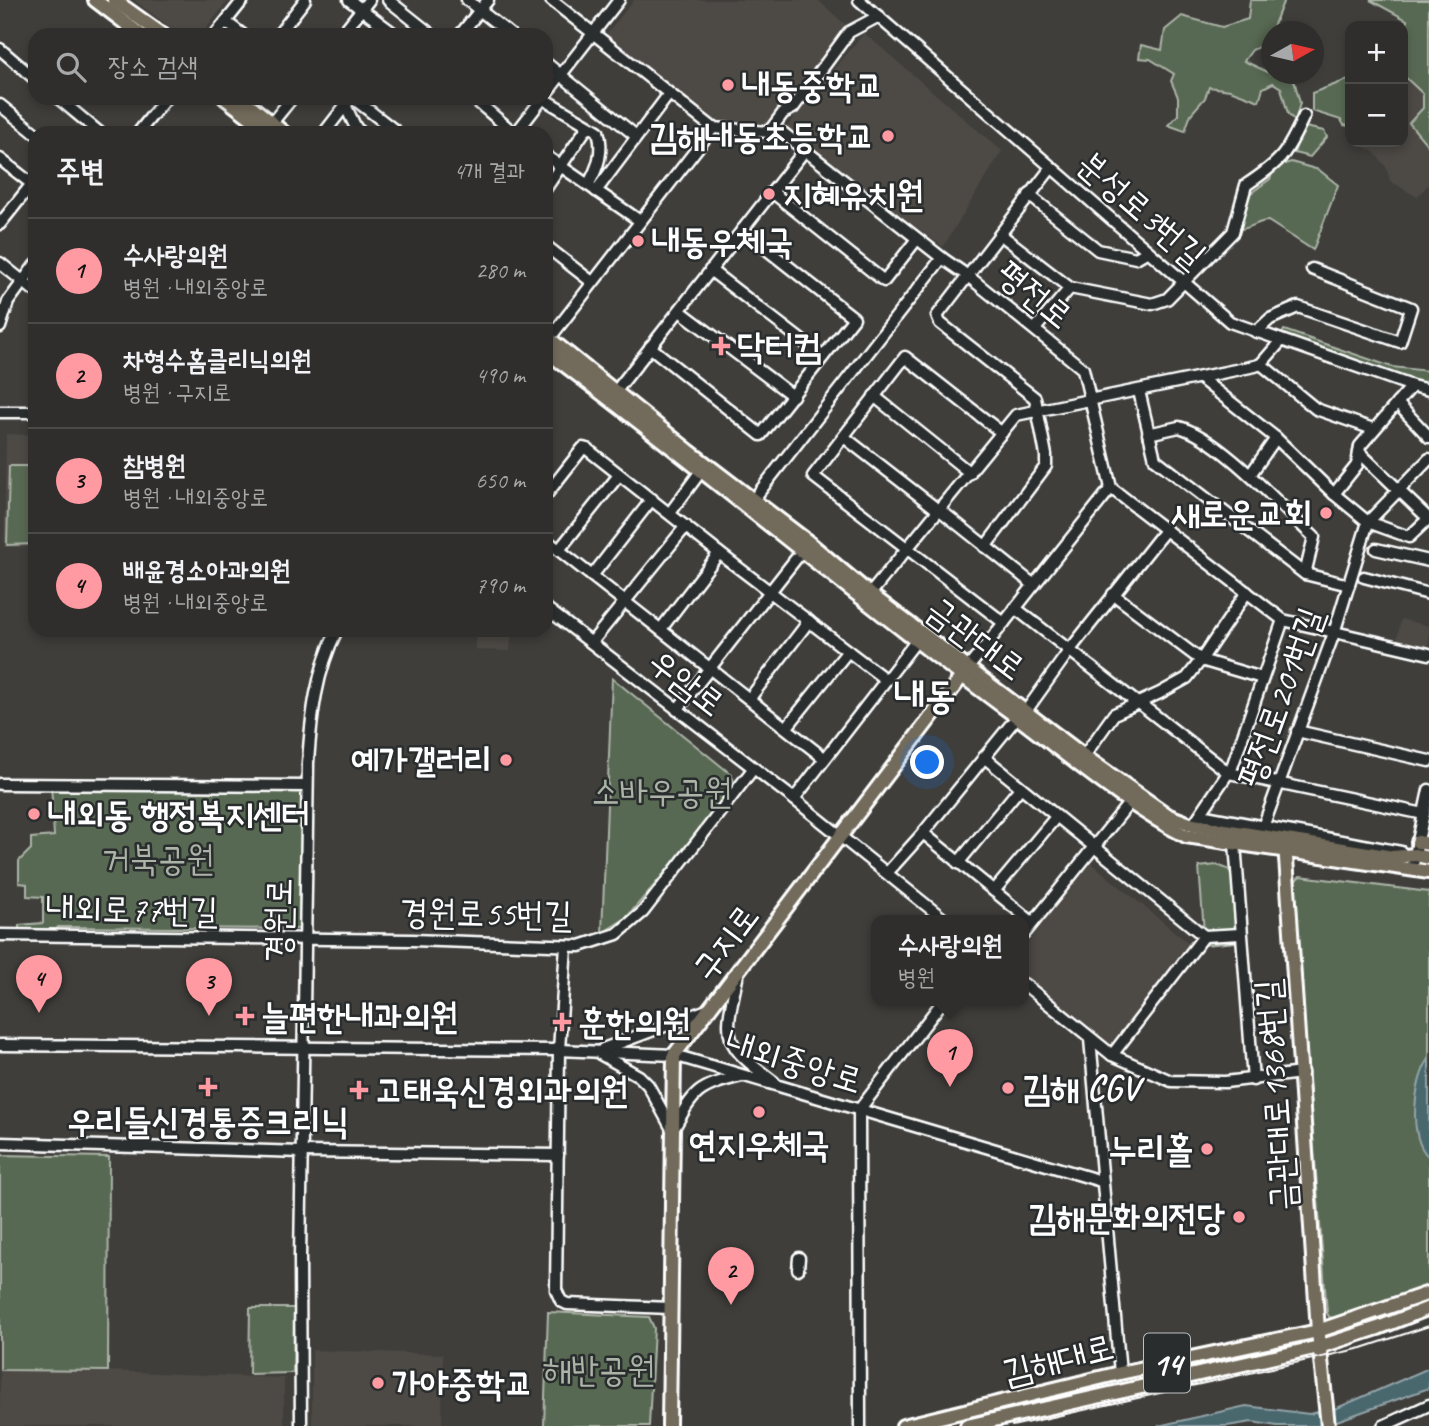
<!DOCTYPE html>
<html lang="ko">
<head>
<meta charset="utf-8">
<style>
	:root { --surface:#2f2e2c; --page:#373634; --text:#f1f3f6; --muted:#a7a8a9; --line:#4a4a48; --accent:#ff9aa2 }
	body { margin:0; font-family:Caveat,"Poor Story",sans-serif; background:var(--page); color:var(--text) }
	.controls { position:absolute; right:21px; top:21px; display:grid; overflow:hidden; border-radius:14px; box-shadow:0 4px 10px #0003 }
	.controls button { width:63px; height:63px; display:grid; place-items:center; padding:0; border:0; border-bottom:2px solid var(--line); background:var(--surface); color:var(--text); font:35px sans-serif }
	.compass { position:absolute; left:1261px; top:21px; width:63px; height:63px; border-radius:50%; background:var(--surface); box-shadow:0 4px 10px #0003; rotate:82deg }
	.you { position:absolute; left:928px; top:763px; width:24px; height:24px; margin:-18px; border:5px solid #fff; border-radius:50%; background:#1a73e8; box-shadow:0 0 0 10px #1a73e833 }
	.badge { display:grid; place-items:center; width:46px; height:46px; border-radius:50%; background:var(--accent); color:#111; font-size:23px; font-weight:700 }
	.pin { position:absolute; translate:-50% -58px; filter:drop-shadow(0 2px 4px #0008) }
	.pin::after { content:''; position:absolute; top:37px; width:24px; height:21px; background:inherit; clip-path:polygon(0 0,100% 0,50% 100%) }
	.popup { position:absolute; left:871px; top:915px; width:158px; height:91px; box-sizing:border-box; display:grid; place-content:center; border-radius:14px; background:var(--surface); filter:drop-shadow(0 2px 5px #0005); font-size:23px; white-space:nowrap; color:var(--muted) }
	.popup b { font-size:26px; color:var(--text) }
	.popup::after { content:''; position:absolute; left:50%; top:100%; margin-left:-14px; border:14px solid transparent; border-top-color:var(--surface) }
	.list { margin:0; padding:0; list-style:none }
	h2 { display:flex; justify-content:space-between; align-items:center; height:91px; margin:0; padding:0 28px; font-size:30px }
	h2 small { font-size:23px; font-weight:400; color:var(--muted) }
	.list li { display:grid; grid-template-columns:46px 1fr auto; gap:21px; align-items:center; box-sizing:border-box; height:105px; padding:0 28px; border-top:2px solid var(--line) }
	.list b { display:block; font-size:26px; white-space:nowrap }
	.list p { margin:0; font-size:23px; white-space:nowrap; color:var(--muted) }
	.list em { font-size:23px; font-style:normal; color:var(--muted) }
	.icon { flex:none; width:38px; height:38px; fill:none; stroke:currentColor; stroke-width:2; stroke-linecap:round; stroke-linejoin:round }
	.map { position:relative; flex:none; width:1429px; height:1426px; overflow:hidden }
	.search { position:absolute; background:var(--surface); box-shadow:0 4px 10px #0003; left:28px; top:28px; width:525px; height:77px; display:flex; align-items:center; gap:18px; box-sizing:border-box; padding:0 24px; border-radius:21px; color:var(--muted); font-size:26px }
	.panel { position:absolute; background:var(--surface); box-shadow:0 4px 10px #0003; left:28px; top:126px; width:525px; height:511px; border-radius:21px }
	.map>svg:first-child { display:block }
	.built { fill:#4e4944 }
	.green { fill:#586952; stroke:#acb4a8; stroke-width:2 }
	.water { fill:#4a676e; stroke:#92a4a8; stroke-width:2 }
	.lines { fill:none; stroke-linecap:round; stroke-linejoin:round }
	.minor-casing { stroke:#fff; stroke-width:15 }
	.major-casing { stroke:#fff; stroke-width:18 }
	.minor { stroke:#2a2d2e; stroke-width:10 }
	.major { stroke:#726b5a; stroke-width:12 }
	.tram { stroke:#fff; stroke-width:2 }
	.poi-dot { fill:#ff9aa2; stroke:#2a2d2e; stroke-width:2.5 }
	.labels { text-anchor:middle; stroke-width:5; stroke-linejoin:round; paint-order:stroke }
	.shield { fill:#2a2d2e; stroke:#bfc0c0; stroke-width:2 }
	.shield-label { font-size:33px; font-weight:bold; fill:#fff }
	.poi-label { font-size:35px; font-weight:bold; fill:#fff; stroke:#2a2d2e; text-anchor:start }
	.street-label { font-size:35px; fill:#fff; stroke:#2a2d2e }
	.park-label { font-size:35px; fill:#acb4a8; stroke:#2a2d2e }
	.quarter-label { font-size:38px; font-weight:bold; fill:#fff; stroke:#2a2d2e }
</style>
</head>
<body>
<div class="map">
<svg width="1429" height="1426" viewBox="0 0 1429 1426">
	<rect width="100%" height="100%" fill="#3f3e3b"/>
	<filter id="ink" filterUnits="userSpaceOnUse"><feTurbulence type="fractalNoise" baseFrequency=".0143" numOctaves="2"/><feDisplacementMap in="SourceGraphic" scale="14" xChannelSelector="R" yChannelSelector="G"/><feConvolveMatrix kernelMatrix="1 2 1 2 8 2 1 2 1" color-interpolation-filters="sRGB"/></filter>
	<g filter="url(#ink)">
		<g class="built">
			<path d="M134,0H229L201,35H180Z"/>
			<path d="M634,0H818L847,26L762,131L709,126L601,41Z"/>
			<path d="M864,33L1002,151L943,247L784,130Z"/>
			<path d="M1403,75L1423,94V108L1409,123L1429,147V184L1417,197L1390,181L1386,167L1375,153L1361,145L1362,142H1403Z"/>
			<path d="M6,434L35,435V547H4Z"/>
			<path d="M1401,619L1429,626V651L1396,643Z"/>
			<path d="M476,630H512L510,651L476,650Z"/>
			<path d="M1090,862L1197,950L1110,1047L1024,981V948Z"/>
			<path d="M312,1350L443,1354L442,1426H312Z"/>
			<path d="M0,1370L108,1371L284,1378V1426H0Z"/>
		</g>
		<g class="green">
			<path d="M1250,0H1284L1266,44L1252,50L1244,61L1272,74L1293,76L1300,103L1295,121L1288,114L1281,88L1273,83L1263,88L1259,101L1230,90L1209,87L1205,98L1191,114L1185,131L1168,125L1178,115V97L1171,81L1174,74L1150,59L1139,58L1141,45L1162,50L1165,30L1182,16L1222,27L1248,19Z"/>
			<path d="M1370,0H1429V147L1409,123L1423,108V94L1403,75V42L1406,39L1407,20Z"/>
			<path d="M1350,79V126L1344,125L1341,120L1312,111V93Z"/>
			<path d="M1305,127L1324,131L1327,137L1310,157L1294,153L1301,132Z"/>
			<path d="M1291,162L1319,170L1338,185L1313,250L1268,221C1257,221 1249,230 1238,229L1244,198L1270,179L1275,167Z"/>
			<path d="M1284,330L1392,367L1429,371L1424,386L1281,336Z"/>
			<path d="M9,466H35V544L7,545Z"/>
			<path d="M612,678L731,774L737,789L626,918L602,933Z"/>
			<path d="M51,784L302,792L299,929L58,927L57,929H19V925L43,923V897L27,896V884L19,883V861L31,849V838L54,836Z"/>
			<path d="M1217,865L1228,869L1236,880V942L1205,945L1199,867Z"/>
			<path d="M1300,876L1429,892V1285L1333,1318L1329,1317L1327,1313L1293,883Z"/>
			<path d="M0,1155L109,1157L108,1371L0,1370Z"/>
			<path d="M250,1308H294L293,1373L249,1374Z"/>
			<path d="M548,1312L649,1317L654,1328L649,1426H544Z"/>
		</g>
		<g class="water">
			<path d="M1429,1059V1157C1407,1139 1414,1079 1429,1059Z"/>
			<path d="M1429,1368V1388L1323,1426H1277L1252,1422L1227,1426H1158L1246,1406L1309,1414L1337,1408Z"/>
		</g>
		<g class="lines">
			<defs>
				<g id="minor">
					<path d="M349,0L396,35"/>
					<path d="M388,0L432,35"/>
					<path d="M467,0L511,35"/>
					<path d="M551,0L713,128L783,133L942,258L968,276L1083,369L1111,488L1283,620L1429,654"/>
					<path d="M859,0L1230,322L1412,386L1429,390"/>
					<path d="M226,22L243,35"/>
					<path d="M215,35L243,0"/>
					<path d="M278,35L305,0"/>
					<path d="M341,35L369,0"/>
					<path d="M460,35L488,0"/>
					<path d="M0,49L35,79"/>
					<path d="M546,63L636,136"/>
					<path d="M546,94L619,0"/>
					<path d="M58,98L100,133"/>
					<path d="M353,98L398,133"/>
					<path d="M473,98L514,133"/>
					<path d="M542,98L598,131C604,151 598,168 588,185"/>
					<path d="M0,105L35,133"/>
					<path d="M345,105L356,128L362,133"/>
					<path d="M271,124L292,98"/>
					<path d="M769,132L783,113L793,108L849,32L879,16"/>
					<path d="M138,133L166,98"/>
					<path d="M324,133L351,98"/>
					<path d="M516,133L543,98"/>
					<path d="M546,156L640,221"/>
					<path d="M0,159L32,184"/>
					<path d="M546,188L588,126"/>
					<path d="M596,191L669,94"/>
					<path d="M772,192L884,281L917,239"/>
					<path d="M1029,195L1098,250L1136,258L1148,251"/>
					<path d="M0,224L35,180"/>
					<path d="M1000,234L1070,288L1152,304L1167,299L1233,232L1246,185C1282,161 1286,155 1304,116"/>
					<path d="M546,246L592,282"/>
					<path d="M0,263L35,291"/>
					<path d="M710,270L823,357"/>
					<path d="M680,311L793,396"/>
					<path d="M0,327L8,302L35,265"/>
					<path d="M1035,329L1070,288"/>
					<path d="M1256,332L1270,319L1298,307L1400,342L1411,308L1312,269"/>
					<path d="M546,343L713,128"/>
					<path d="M650,347L761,435L854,318L742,230"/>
					<path d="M1261,364L1316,409L1373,429"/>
					<path d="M1200,378L1276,438L1334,494L1368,522L1409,537L1429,518"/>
					<path d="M616,391L805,150"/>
					<path d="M1139,391L1155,459L1305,574L1349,585"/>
					<path d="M874,396L970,473"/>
					<path d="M1397,403L1429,437"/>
					<path d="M0,412H35"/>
					<path d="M1002,433L905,357L813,476L1004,623"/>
					<path d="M1148,434L1179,427C1220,438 1282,508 1314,537L1305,574"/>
					<path d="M844,437L938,510"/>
					<path d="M1359,452L1429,519"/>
					<path d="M1250,475L1276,438"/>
					<path d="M1334,494L1357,465L1360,446L1412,386"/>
					<path d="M546,495L583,448L587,449L719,553L886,680"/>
					<path d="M753,500L942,258"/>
					<path d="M940,510L1034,585"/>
					<path d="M670,513L701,471"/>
					<path d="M546,540L824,758"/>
					<path d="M985,547L1046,466V455L1035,398L940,323L937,316L1051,168"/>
					<path d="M1376,549L1429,561"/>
					<path d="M559,550L619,475"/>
					<path d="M592,576L652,499"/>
					<path d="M1364,577L1429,594"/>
					<path d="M870,594L1016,415L1255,366L1261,364L1281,341"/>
					<path d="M1113,594L1201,660L1262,678"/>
					<path d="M546,608L794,799L946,921"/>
					<path d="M1015,608L1136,702"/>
					<path d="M661,629L719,553"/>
					<path d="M592,642L686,526"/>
					<path d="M968,668L1111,488"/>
					<path d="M750,698L809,621"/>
					<path d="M1139,703L1229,773L1424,814"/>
					<path d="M677,710L802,551"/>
					<path d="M1026,711L1069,651L1166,529"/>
					<path d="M787,727L848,651"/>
					<path d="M1297,731L1429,761"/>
					<path d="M1084,756L1114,714L1160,693L1187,678L1201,660L1247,592"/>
					<path d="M984,757L1204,936L1241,934"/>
					<path d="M0,784L307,786"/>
					<path d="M794,799L917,640"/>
					<path d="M1200,815L1401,852"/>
					<path d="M1193,825L1232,767L1283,620"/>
					<path d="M1263,827L1334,633L1368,522L1429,459"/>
					<path d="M923,833L1032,922"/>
					<path d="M1235,843L1253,1080"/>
					<path d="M958,863L1020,788"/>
					<path d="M1412,869L1429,790"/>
					<path d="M887,873L923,833L1017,717"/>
					<path d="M994,891L1056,817"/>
					<path d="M1024,934L1130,802"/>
					<path d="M0,935L412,940L580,946L617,934L643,912L753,769"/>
					<path d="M566,946L559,1050L556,1290L561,1301L567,1304L671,1308"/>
					<path d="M738,974C724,1039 720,1042 774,1082"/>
					<path d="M1024,984L1112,1055L1171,1081L1225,1082L1302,1073"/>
					<path d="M1090,1039L1120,1373"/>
					<path d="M0,1045L559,1050L674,1055L1101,1181"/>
					<path d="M603,1049L710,1009"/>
					<path d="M600,1054L639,1076L648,1085L672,1129"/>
					<path d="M1112,1055L1204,936"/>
					<path d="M673,1130C695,1090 697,1087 742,1076"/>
					<path d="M0,1143L302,1152L558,1155"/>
					<path d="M798,1269L799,1258"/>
					<path d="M301,1426L300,1258L308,763C311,717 316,672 337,630"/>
					<path d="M860,1426L859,1110L943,1001"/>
					<path d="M1383,1426L1429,1405"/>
				</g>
				<g id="major">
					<path d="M95,0L141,35"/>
					<path d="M114,0L163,35"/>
					<path d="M225,98L271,133"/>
					<path d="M241,98L284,133"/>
					<path d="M546,336L689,451L807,541L870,594L1084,756L1169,816L1193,825L1393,857L1415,855L1429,858"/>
					<path d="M546,351C703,468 852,595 1009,711C1067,754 1122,803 1186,836L1429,872"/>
					<path d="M1418,842L1429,844"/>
					<path d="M1285,843L1318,1331L1328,1426"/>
					<path d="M669,1426L674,1055L966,671"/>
					<path d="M903,1426L1120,1373L1318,1331L1429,1293"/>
					<path d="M967,1426L1319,1347L1378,1328L1429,1308"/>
				</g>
			</defs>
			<use href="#minor" class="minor-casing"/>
			<use href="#major" class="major-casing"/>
			<use href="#minor" class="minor"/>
			<use href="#major" class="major"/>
			<path class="tram" d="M1012,1426L1362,1348L1429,1326"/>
		</g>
	</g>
	<g class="poi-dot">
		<circle cx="728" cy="85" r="7"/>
		<circle cx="888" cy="136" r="7"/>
		<circle cx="769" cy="194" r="7"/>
		<circle cx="638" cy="241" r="7"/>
		<path d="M717.5 335.5h7v7h7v7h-7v7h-7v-7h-7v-7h7z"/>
		<circle cx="1326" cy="513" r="7"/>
		<circle cx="506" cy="760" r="7"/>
		<circle cx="34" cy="814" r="7"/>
		<path d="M241.5 1005.5h7v7h7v7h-7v7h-7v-7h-7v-7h7z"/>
		<path d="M558.5 1011.5h7v7h7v7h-7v7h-7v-7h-7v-7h7z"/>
		<path d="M204.5 1076.5h7v7h7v7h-7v7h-7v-7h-7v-7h7z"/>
		<circle cx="1008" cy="1088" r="7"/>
		<path d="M355.5 1079.5h7v7h7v7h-7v7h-7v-7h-7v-7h7z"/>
		<circle cx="759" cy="1112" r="7"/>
		<circle cx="1207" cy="1149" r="7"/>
		<circle cx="1239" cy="1217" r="7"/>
		<circle cx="378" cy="1383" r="7"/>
	</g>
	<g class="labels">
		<rect class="shield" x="1144" y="1333.5" width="46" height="59" rx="5"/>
		<g class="shield-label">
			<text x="1167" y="1375">14</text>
		</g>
		<g class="poi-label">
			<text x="742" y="97">내동중학교</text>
			<text x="874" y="148" text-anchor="end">김해내동초등학교</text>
			<text x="783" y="206">지혜유치원</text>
			<text x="652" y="253">내동우체국</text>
			<text x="737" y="358">닥터컴</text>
			<text x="1312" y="525" text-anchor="end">새로운교회</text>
			<text x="492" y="772" text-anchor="end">예가갤러리</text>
			<text x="48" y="826">내외동 행정복지센터</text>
			<text x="261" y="1028">늘편한내과의원</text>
			<text x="578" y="1034">훈한의원</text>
			<text x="1022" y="1100">김해 CGV</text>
			<text x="375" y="1102">고태욱신경외과의원</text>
			<text x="208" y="1133" text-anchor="middle">우리들신경통증크리닉</text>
			<text x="759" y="1156" text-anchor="middle">연지우체국</text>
			<text x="1193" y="1161" text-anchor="end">누리홀</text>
			<text x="1225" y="1229" text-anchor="end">김해문화의전당</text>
			<text x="392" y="1395">가야중학교</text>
		</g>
		<g class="street-label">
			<text transform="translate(1142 209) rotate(41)" y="12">분성로3번길</text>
			<text transform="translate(1035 294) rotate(39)" y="12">평전로</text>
			<text transform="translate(976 638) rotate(37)" y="12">금관대로</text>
			<text transform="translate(687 682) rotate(38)" y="12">우암로</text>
			<text transform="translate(1280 697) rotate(-70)" y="12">평전로201번길</text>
			<text transform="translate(132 909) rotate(1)" y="12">내외로77번길</text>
			<text transform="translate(486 913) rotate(1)" y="12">경원로55번길</text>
			<text transform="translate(278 920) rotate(-89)" y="12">경원로</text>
			<text transform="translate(725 942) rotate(-53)" y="12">구지로</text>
			<text transform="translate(794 1061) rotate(17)" y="12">내외중앙로</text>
			<text transform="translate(1275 1095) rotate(-94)" y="12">금관대로1368번길</text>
			<text transform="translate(1058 1359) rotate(-14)" y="12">김해대로</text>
		</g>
		<g class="park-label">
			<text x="662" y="803">소바우공원</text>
			<text x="158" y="870">거북공원</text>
			<text x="599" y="1381">해반공원</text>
		</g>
		<g class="quarter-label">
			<text x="925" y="708">내동</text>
		</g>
	</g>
</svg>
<div class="controls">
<button>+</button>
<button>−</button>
</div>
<svg class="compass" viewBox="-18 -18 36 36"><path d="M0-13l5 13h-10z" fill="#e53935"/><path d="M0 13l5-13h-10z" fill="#a7a8a9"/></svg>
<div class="you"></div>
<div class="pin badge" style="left:950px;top:1087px">1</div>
<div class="popup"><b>수사랑의원</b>병원</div>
<div class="pin badge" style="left:731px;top:1305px">2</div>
<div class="pin badge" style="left:209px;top:1016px">3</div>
<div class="pin badge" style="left:39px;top:1013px">4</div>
<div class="search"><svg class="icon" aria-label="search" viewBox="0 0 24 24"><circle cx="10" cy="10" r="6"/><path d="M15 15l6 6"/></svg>장소 검색</div>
<section class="panel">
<h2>주변<small>4개 결과</small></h2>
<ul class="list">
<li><span class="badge">1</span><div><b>수사랑의원</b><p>병원 · 내외중앙로</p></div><em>280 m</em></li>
<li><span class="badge">2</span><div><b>차형수홈클리닉의원</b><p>병원 · 구지로</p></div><em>490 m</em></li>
<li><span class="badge">3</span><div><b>참병원</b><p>병원 · 내외중앙로</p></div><em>650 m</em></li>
<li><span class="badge">4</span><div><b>배윤경소아과의원</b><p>병원 · 내외중앙로</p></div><em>790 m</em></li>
</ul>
</section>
</div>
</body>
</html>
